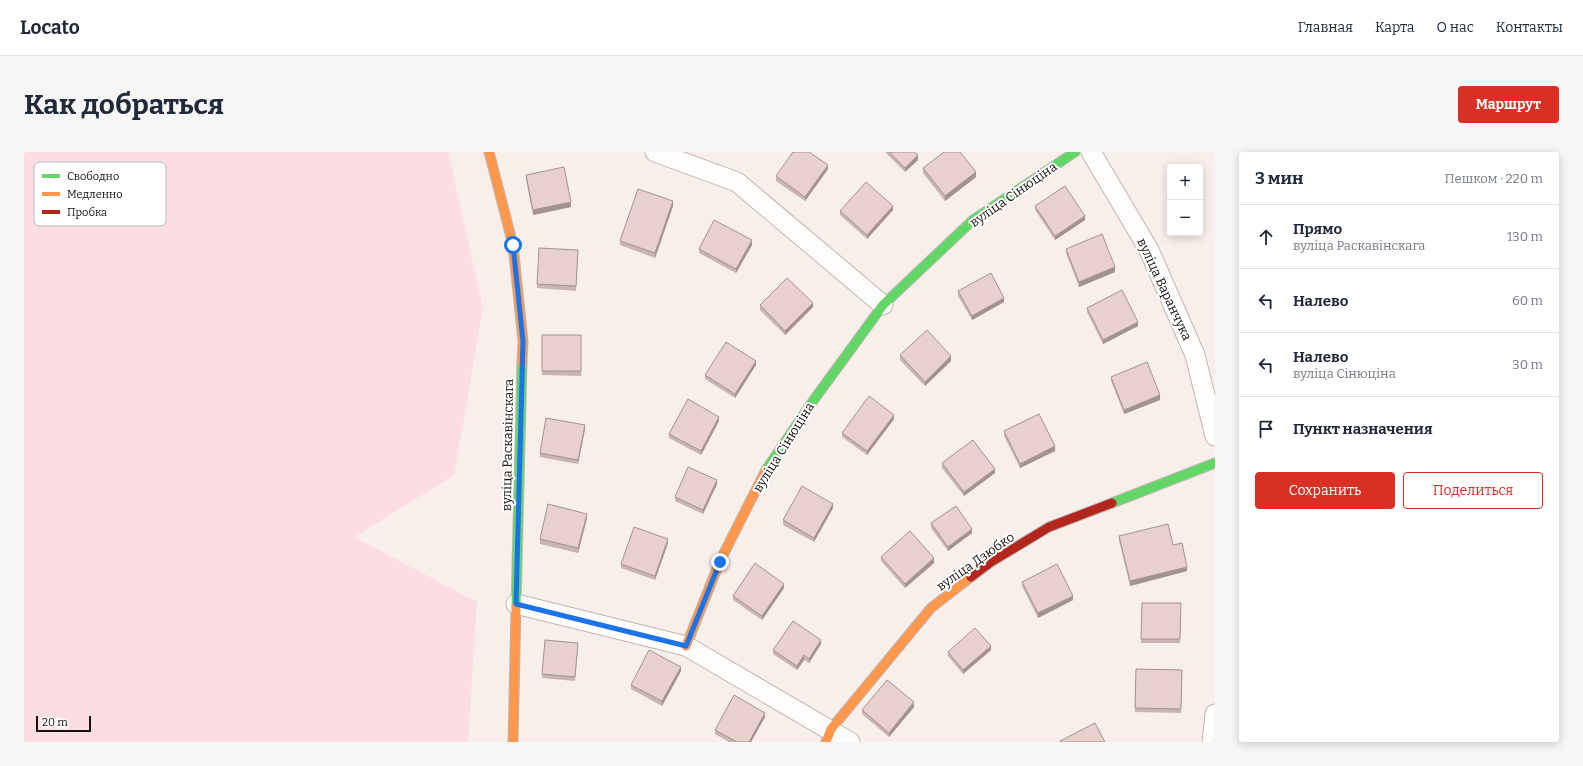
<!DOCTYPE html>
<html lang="ru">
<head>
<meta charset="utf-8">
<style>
	:root { --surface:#fff; --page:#f6f6f7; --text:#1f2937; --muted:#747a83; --line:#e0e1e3; --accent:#d93025 }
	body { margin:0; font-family:Bitter,serif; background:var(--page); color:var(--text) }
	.controls { position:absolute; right:12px; top:12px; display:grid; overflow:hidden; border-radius:4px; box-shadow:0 2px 10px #0003 }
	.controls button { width:36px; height:36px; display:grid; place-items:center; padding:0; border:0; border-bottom:1px solid var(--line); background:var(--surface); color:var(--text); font:20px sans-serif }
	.scale { position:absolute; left:12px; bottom:10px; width:55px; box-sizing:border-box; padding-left:4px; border:2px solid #17100c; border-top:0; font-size:11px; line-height:14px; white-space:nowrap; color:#17100c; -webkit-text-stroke:3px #fff; paint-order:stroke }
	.stop { position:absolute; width:12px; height:12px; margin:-9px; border:3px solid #1a73e8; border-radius:50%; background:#fff }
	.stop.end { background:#1a73e8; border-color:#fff; box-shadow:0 1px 4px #0008 }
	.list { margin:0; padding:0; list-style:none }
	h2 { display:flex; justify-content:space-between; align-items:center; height:52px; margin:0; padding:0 16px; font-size:17px }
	h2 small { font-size:13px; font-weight:400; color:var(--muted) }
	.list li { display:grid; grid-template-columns:26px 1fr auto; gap:12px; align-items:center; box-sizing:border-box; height:64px; padding:0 16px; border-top:1px solid var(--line) }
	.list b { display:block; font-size:15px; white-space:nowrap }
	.list p { margin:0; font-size:13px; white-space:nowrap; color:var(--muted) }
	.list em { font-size:13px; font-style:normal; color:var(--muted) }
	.actions { display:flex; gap:8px; padding:12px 16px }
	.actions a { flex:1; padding:9px 0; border:1px solid var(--accent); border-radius:4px; text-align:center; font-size:14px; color:var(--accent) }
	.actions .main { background:var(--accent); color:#fff }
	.icon { flex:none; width:22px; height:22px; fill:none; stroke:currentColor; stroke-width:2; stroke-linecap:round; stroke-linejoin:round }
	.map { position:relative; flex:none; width:1191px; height:590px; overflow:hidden; border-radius:4px }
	header { display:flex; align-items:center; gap:24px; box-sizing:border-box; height:56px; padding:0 20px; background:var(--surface); border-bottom:1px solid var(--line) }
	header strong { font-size:19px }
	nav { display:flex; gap:22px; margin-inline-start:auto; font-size:14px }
	.intro { display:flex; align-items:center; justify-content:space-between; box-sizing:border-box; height:96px; padding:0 24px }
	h1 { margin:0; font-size:28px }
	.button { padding:10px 18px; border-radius:4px; background:var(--accent); color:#fff; font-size:14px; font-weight:700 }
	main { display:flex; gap:24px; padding:0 24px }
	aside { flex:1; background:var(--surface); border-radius:4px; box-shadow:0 2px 10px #0003 }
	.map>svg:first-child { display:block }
	.green { fill:#fbdde3 }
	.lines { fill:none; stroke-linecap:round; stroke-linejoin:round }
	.street-casing { stroke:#beb6b2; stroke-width:21 }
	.fast-casing { stroke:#beb6b2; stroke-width:11 }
	.slow-casing { stroke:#beb6b2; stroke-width:11 }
	.jam-casing { stroke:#beb6b2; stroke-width:11 }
	.street { stroke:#fefdfc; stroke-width:19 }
	.fast { stroke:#63d668; stroke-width:9 }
	.slow { stroke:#ff974d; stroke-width:9 }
	.jam { stroke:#b3261e; stroke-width:9 }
	.wall { fill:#c8b4b0 }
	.shaded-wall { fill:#a29290 }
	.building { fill:#e8d1cd; stroke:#a29290 }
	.route { stroke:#1a73e8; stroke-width:5 }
	.labels { text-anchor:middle; stroke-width:4; stroke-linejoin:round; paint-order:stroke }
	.street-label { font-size:13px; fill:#17100c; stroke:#fff }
	.key { fill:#fff; stroke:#b9b7b6; stroke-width:1 }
	.key-label { font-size:11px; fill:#17100c }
</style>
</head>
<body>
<header>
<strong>Locato</strong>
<nav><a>Главная</a><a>Карта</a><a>О нас</a><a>Контакты</a></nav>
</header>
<div class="intro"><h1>Как добраться</h1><a class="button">Маршрут</a></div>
<main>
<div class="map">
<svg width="1191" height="590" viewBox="0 0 1191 590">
	<rect width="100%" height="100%" fill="#f8efea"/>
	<path class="green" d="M0,0H424L459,156L430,323L330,385L453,450L444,590H0Z"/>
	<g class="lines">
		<defs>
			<g id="street">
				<path d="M631,0L713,30L859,153"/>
				<path d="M1067,0L1125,98L1171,203L1191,284"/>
				<path d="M492,452L662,494L826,590"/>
				<path d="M1188,590L1191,562"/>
			</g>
			<g id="fast">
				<path d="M742,318L789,249L859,153L949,68L1051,0"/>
				<path d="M1088,351L1191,311"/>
				<path d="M492,455L498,211"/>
			</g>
			<g id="slow">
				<path d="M465,0L489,93L499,189L498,211"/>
				<path d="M662,494L696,409L742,318"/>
				<path d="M489,590L492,455"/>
				<path d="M802,590L807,577L907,456L947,425"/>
			</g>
			<path id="jam" d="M947,425L967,410L1025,375L1088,351"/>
		</defs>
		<use href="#street" class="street-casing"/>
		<use href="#fast" class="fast-casing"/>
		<use href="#slow" class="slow-casing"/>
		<use href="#jam" class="jam-casing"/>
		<use href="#street" class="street"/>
		<use href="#fast" class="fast"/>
		<use href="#slow" class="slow"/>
		<use href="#jam" class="jam"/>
	</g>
	<g class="wall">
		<path d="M862,0H890L894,8L881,20L862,1Z"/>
		<path d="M899,16L952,25L921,49L899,21Z"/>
		<path d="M804,17L781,49L752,29V24Z"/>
		<path d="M502,23L547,55L509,63L502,28Z"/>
		<path d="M649,54L631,106L596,93V89Z"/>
		<path d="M1011,54L1061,68L1031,88L1011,58Z"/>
		<path d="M869,58L843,87L816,63V59Z"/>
		<path d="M728,93L712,121L675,101V97Z"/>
		<path d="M1042,97L1091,120L1055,135L1042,101Z"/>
		<path d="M554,98L552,139L513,136V132Z"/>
		<path d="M934,139L980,150L948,168L934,144Z"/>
		<path d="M736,153L789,155L761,183L736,158Z"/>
		<path d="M1063,156L1114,174L1079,192L1063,160Z"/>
		<path d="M518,183H557V224L518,223Z"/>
		<path d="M876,203L927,209L901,234L876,208Z"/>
		<path d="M732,213L711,246L681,227V223Z"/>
		<path d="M1087,225L1136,248L1100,262L1087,229Z"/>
		<path d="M870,267L843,303L818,285V281Z"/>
		<path d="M695,269L677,303L645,286V282Z"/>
		<path d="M561,277L554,312L516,305V301Z"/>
		<path d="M980,279L1031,299L996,316L980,284Z"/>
		<path d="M918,311L971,321L940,344L918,316Z"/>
		<path d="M693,332L679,362L651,349V345Z"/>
		<path d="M809,356L790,390L759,373V368Z"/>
		<path d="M563,366L554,401L516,392V387Z"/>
		<path d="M907,371L948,381L924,399L907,376Z"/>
		<path d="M1095,384L1149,393L1163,419L1106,434L1095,388Z"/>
		<path d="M644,391L631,428L597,416V412Z"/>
		<path d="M857,405L910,411L881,436L857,409Z"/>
		<path d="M998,430L1049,448L1014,466L998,434Z"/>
		<path d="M760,436L738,468L709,448V444Z"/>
		<path d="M1118,451H1157L1156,491H1117Z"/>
		<path d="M797,492L785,511L780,508L773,518L749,502V498Z"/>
		<path d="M554,495L551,529L518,526V522Z"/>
		<path d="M967,498L939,522L924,504V500Z"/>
		<path d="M1112,517L1158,518L1157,561L1111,560Z"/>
		<path d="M657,519L638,554L607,537V533Z"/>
		<path d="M890,555L865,585L838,562V558Z"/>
		<path d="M741,565L727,590H705L691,582V578Z"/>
	</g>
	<g class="shaded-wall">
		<path d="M894,3V8L881,20V16Z"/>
		<path d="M804,13V17L781,49V45Z"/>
		<path d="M952,20V25L921,49V44Z"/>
		<path d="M649,49V54L631,106V101Z"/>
		<path d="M547,50V55L509,63V58Z"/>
		<path d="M869,54V58L843,87V83Z"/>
		<path d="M1061,64V68L1031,88V84Z"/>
		<path d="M728,88V93L712,121V117Z"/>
		<path d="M1091,115V120L1055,135V130Z"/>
		<path d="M980,146V150L948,168V164Z"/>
		<path d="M789,151V155L761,183V179Z"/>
		<path d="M1114,170V174L1079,192V188Z"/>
		<path d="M927,204V209L901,234V230Z"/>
		<path d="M732,209V213L711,246V242Z"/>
		<path d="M1136,243V248L1100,262V258Z"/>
		<path d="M870,263V267L843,303V299Z"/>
		<path d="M695,265V269L677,303V299Z"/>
		<path d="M561,273V277L554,312V308Z"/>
		<path d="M1031,294V299L996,316V312Z"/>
		<path d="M971,317V321L940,344V340Z"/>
		<path d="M693,328V332L679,362V358Z"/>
		<path d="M809,352V356L790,390V386Z"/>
		<path d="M563,362V366L554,401V396Z"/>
		<path d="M948,377V381L924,399V395Z"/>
		<path d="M644,387V391L631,428V424Z"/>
		<path d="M910,406V411L881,436V432Z"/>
		<path d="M1163,415V419L1106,434V429Z"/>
		<path d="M760,432V436L738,468V464Z"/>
		<path d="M1049,444V448L1014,466V461Z"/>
		<path d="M797,488V492L785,511V507Z"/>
		<path d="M967,494V498L939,522V518Z"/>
		<path d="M780,503V508L773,518V514Z"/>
		<path d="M657,515V519L638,554V549Z"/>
		<path d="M890,550V555L865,585V581Z"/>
		<path d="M741,561V565L727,590H725Z"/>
	</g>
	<g class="building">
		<path d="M769,0H785L804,13L781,45L752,24Z"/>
		<path d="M865,0H890L894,3L881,16Z"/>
		<path d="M920,0H936L952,20L921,44L899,16Z"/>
		<path d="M540,15L547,50L509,58L502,23Z"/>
		<path d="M842,30L869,54L843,83L816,59Z"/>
		<path d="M1041,34L1061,64L1031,84L1011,54Z"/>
		<path d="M614,37L649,49L631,101L596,89Z"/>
		<path d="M690,68L728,88L712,117L675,97Z"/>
		<path d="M1078,82L1091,115L1055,130L1042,97Z"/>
		<path d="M515,96L554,98L552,134L513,132Z"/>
		<path d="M967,121L980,146L948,164L934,139Z"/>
		<path d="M763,126L789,151L761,179L736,153Z"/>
		<path d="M1098,138L1114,170L1079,188L1063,156Z"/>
		<path d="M903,178L927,204L901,230L876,203Z"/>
		<rect x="518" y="183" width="39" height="36"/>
		<path d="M702,190L732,209L711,242L681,223Z"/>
		<path d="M1123,210L1136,243L1100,258L1087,225Z"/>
		<path d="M845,244L870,263L843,299L818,281Z"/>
		<path d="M664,247L695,265L677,299L645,282Z"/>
		<path d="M1015,262L1031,294L996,312L980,279Z"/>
		<path d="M522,266L561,273L554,308L516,301Z"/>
		<path d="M949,288L971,317L940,340L918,311Z"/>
		<path d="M664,315L693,328L679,358L651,345Z"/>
		<path d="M778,334L809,352L790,386L759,368Z"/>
		<path d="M524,352L563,362L554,396L516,387Z"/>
		<path d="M932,354L948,377L924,395L907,371Z"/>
		<path d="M1144,372L1149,393L1158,391L1163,415L1106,429L1095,384Z"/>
		<path d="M610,375L644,387L631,424L597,412Z"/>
		<path d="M886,379L910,406L881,432L857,405Z"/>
		<path d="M731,411L760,432L738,464L709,444Z"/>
		<path d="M1033,412L1049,444L1014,461L998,430Z"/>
		<path d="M1118,451H1157L1156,487H1117Z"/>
		<path d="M769,469L797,488L785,507L780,503L773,514L749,498Z"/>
		<path d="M951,476L967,494L939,518L924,500Z"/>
		<path d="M521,488L554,491L551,525L518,522Z"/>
		<path d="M625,498L657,515L638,549L607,533Z"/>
		<path d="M1112,517L1158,518L1157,557L1111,556Z"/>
		<path d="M863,528L890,550L865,581L838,558Z"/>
		<path d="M710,543L741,561L725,590H713L691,578Z"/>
		<path d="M1071,571L1081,590H1037L1036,589Z"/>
	</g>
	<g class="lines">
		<path class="route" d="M489,93L499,189L492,452L662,494L696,410"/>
	</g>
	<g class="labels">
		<g class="street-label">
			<text transform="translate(989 42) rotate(-35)" y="5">вуліца Сінюціна</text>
			<text transform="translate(1141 137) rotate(65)" y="5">вуліца Варанчука</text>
			<text transform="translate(483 293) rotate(-89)" y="5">вуліца Раскавінскага</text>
			<text transform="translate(759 295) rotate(-58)" y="5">вуліца Сінюціна</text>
			<text transform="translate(951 409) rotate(-35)" y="5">вуліца Дзюбко</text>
		</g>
	</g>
	<rect x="10" y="10" width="132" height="64" rx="6" class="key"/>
	<rect x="18" y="22" width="18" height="4" fill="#63d668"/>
	<rect x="18" y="40" width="18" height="4" fill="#ff974d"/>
	<rect x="18" y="58" width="18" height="4" fill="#b3261e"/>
	<g class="key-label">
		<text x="43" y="28">Свободно</text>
		<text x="43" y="46">Медленно</text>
		<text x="43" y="64">Пробка</text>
	</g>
</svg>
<div class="controls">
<button>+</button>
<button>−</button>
</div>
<div class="scale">20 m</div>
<div class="stop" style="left:489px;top:93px"></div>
<div class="stop end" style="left:696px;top:410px"></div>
</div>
<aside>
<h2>3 мин<small>Пешком · 220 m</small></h2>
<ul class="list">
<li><svg class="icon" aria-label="ahead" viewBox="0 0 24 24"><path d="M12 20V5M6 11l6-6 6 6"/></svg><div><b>Прямо</b><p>вуліца Раскавінскага</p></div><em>130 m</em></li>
<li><svg class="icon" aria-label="left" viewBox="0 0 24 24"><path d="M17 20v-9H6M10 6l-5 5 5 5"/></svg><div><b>Налево</b></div><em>60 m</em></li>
<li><svg class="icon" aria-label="left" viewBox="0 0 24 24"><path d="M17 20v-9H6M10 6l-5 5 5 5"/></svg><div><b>Налево</b><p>вуліца Сінюціна</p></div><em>30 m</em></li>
<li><svg class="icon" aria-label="arrive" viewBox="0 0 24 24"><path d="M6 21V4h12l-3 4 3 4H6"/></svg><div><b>Пункт назначения</b></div></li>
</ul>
<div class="actions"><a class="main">Сохранить</a><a>Поделиться</a></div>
</aside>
</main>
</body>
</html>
